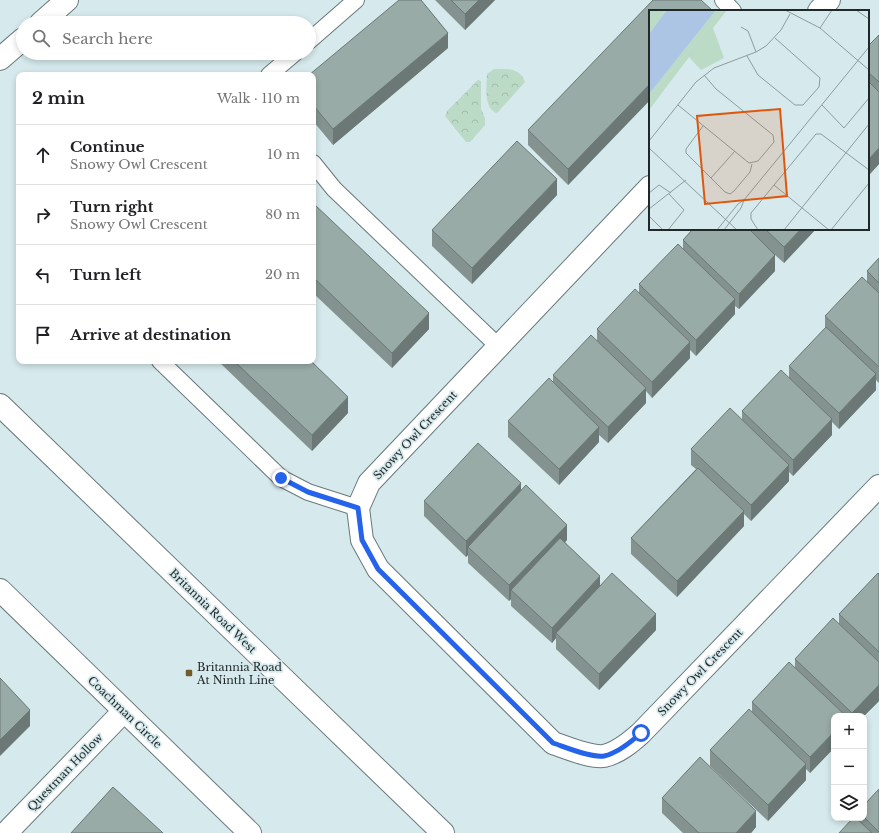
<!DOCTYPE html>
<html lang="en">
<head>
<meta charset="utf-8">
<style>
	:root { --surface:#fff; --page:#f6f6f6; --text:#202124; --muted:#757577; --line:#e0e0e0 }
	body { margin:0; font-family:"Libre Baskerville",serif; background:var(--page); color:var(--text) }
	.controls { position:absolute; right:12px; bottom:12px; display:grid; overflow:hidden; border-radius:8px; box-shadow:0 2px 6px #0003 }
	.controls button { width:36px; height:36px; display:grid; place-items:center; padding:0; border:0; border-bottom:1px solid var(--line); background:var(--surface); color:var(--text); font:20px sans-serif }
	.stop { position:absolute; width:12px; height:12px; margin:-9px; border:3px solid #2563eb; border-radius:50%; background:#fff }
	.stop.end { background:#2563eb; border-color:#fff; box-shadow:0 1px 4px #0008 }
	.list { margin:0; padding:0; list-style:none }
	h2 { display:flex; justify-content:space-between; align-items:center; height:52px; margin:0; padding:0 16px; font-size:17px }
	h2 small { font-size:13px; font-weight:400; color:var(--muted) }
	.list li { display:grid; grid-template-columns:26px 1fr auto; gap:12px; align-items:center; box-sizing:border-box; height:60px; padding:0 16px; border-top:1px solid var(--line) }
	.list b { display:block; font-size:15px; white-space:nowrap }
	.list p { margin:0; font-size:13px; white-space:nowrap; color:var(--muted) }
	.list em { font-size:13px; font-style:normal; color:var(--muted) }
	.icon { flex:none; width:22px; height:22px; fill:none; stroke:currentColor; stroke-width:2; stroke-linecap:round; stroke-linejoin:round }
	.map { position:relative; flex:none; width:879px; height:833px; overflow:hidden }
	.search { position:absolute; background:var(--surface); box-shadow:0 2px 6px #0003; left:16px; top:16px; width:300px; height:44px; display:flex; align-items:center; gap:10px; box-sizing:border-box; padding:0 14px; border-radius:22px; color:var(--muted); font-size:15px }
	.panel { position:absolute; background:var(--surface); box-shadow:0 2px 6px #0003; left:16px; top:72px; width:300px; height:292px; border-radius:8px }
	.map>svg:first-child { display:block }
	.forest { fill:url(#forest-crowns) }
	.lines { fill:none; stroke-linecap:round; stroke-linejoin:round }
	.lane-casing { stroke:#68797c; stroke-width:18 }
	.street-casing { stroke:#68797c; stroke-width:24 }
	.secondary-casing { stroke:#68797c; stroke-width:24 }
	.lane { stroke:#fff; stroke-width:16 }
	.street { stroke:#fff; stroke-width:22 }
	.secondary { stroke:#fff; stroke-width:22 }
	.wall { fill:#849390 }
	.shaded-wall { fill:#6b7875 }
	.building { fill:#99aba7; stroke:#6b7875 }
	.route { stroke:#2563eb; stroke-width:5 }
	.poi-dot { fill:#745b2c; stroke:#d6e9ec; stroke-width:1.5 }
	.labels { text-anchor:middle; stroke-width:3.5; stroke-linejoin:round; paint-order:stroke }
	.street-label { font-size:11px; fill:#212829; stroke:#d6e9ec }
	.poi-label { font-size:11px; fill:#212829; stroke:#d6e9ec; text-anchor:start }
	.inset-road { fill:none; stroke:#8e9c9e; stroke-width:1 }
	.view { fill:#de570d; fill-opacity:0.15; stroke:#de570d; stroke-width:2 }
	.inset-edge { fill:none; stroke:#212829; stroke-width:2 }
</style>
</head>
<body>
<div class="map">
<svg width="879" height="833" viewBox="0 0 879 833">
	<defs>
		<pattern id="forest-crowns" width="20" height="18" patternUnits="userSpaceOnUse"><rect width="20" height="18" fill="#bbdbc6"/><path d="M2 6a3 3 0 1 1 6 0M12 15a3 3 0 1 1 6 0" fill="none" stroke="#a0bcaa"/></pattern>
	</defs>
	<rect width="100%" height="100%" fill="#d6e9ec"/>
	<g class="forest">
		<path d="M494,69C507,69 520,67 525,82L498,112L496,113C483,107 487,86 487,74Z"/>
		<path d="M478,80L481,81V109L485,118V125L470,142H466L445,116L447,111Z"/>
	</g>
	<g class="lines">
		<defs>
			<g id="lane">
				<path d="M723,0L733,11"/>
				<path d="M309,41L356,0"/>
				<path d="M269,75L295,53"/>
				<path d="M313,163L334,189L498,346"/>
				<path d="M160,361L281,478L308,492L358,508"/>
			</g>
			<g id="street">
				<path d="M819,11L829,0"/>
				<path d="M650,187L369,483L358,508L362,540L378,569L553,743C565,747 591,758 604,756C618,753 631,742 641,733L879,486"/>
				<path d="M0,590L250,833"/>
				<path d="M6,833L124,711"/>
			</g>
			<g id="secondary">
				<path d="M41,23L67,0"/>
				<path d="M0,59L23,39"/>
				<path d="M0,405L443,833"/>
			</g>
		</defs>
		<use href="#lane" class="lane-casing"/>
		<use href="#street" class="street-casing"/>
		<use href="#secondary" class="secondary-casing"/>
		<use href="#lane" class="lane"/>
		<use href="#street" class="street"/>
		<use href="#secondary" class="secondary"/>
	</g>
	<g class="wall">
		<path d="M435,0H495L465,30Z"/>
		<path d="M650,11V100L568,185L528,145V130Z"/>
		<path d="M879,35V164L869,175H868V46Z"/>
		<path d="M448,48L333,145L313,121V75Z"/>
		<path d="M557,195L472,284L432,246V230Z"/>
		<path d="M313,203L429,329L392,368L313,293Z"/>
		<path d="M693,229H816L784,263L775,255V271L739,309L735,306V314L696,356L690,350V358L652,398L646,391V403L608,443L599,435V442L559,485L508,437V421L553,382V375L597,341V329L639,292V284L683,248V240Z"/>
		<path d="M879,258V383L876,380V390L839,429L832,422V435L793,476L789,472V481L751,521L744,514V526L677,597L631,554V538L696,469L691,465V449L742,419V411L789,379V366L825,329V316L867,281V271Z"/>
		<path d="M218,361H311L348,413L312,451Z"/>
		<path d="M521,491L567,540L565,542L600,586L656,630L599,690L556,649V638L552,643L511,606V599L509,601L468,563V555L466,557L424,516V501Z"/>
		<path d="M879,574V701L864,716H834V748L810,773L806,769V780L768,821L710,766V750L752,712V702L795,667V659L839,624V614Z"/>
		<path d="M879,789V833H839L858,820V818H864V805Z"/>
		<path d="M662,798L756,827L751,833H683L662,813Z"/>
	</g>
	<g class="shaded-wall">
		<path d="M479,0H495L465,30V14Z"/>
		<path d="M448,33V48L333,145V129Z"/>
		<path d="M650,84V100L568,185V169Z"/>
		<path d="M879,148V164L869,175V159Z"/>
		<path d="M557,179V195L472,284V268Z"/>
		<path d="M801,229H816L784,263V247Z"/>
		<path d="M775,255V271L739,309V294Z"/>
		<path d="M735,299V314L696,356V340Z"/>
		<path d="M429,313V329L392,368V353Z"/>
		<path d="M690,342V358L652,398V382Z"/>
		<path d="M876,374V390L839,429V413Z"/>
		<path d="M646,388V403L608,443V427Z"/>
		<path d="M348,397V413L312,451V435Z"/>
		<path d="M832,419V435L793,476V460Z"/>
		<path d="M599,427V442L559,485V469Z"/>
		<path d="M789,465V481L751,521V505Z"/>
		<path d="M521,483V499L468,547V555L466,557V541Z"/>
		<path d="M744,511V526L677,597V581Z"/>
		<path d="M567,525V540L516,594L511,590V599L509,601V585Z"/>
		<path d="M600,576V592L556,633V638L552,643V628Z"/>
		<path d="M656,614V630L599,690V674Z"/>
		<path d="M879,685V701L864,716H852V713Z"/>
		<path d="M30,710V726L0,756V740Z"/>
		<path d="M834,732V748L810,773V757Z"/>
		<path d="M806,764V780L768,821V805Z"/>
		<path d="M756,811V827L751,833H736Z"/>
	</g>
	<g class="building">
		<path d="M399,0H421L448,33L333,129L313,105V75H309Z"/>
		<path d="M451,0H479L465,14Z"/>
		<path d="M653,0H701L713,11H650V84L568,169L528,130Z"/>
		<path d="M879,35V82L868,72V46Z"/>
		<path d="M868,81L879,92V148L869,159H868Z"/>
		<path d="M517,141L557,179L472,268L432,230Z"/>
		<path d="M313,203L429,313L392,353L313,277Z"/>
		<path d="M693,229H749L775,255L739,294L683,240Z"/>
		<path d="M765,229H801L784,247Z"/>
		<path d="M678,244L735,299L696,340L639,284Z"/>
		<path d="M879,258V283L867,271Z"/>
		<path d="M862,277L879,293V367L825,316Z"/>
		<path d="M635,289L690,342L652,382L597,329Z"/>
		<path d="M826,327L876,374L839,413L789,366Z"/>
		<path d="M591,335L646,388L608,427L553,375Z"/>
		<path d="M234,361H311L348,397L312,435Z"/>
		<path d="M781,370L832,419L793,460L742,411Z"/>
		<path d="M549,378L599,427L559,469L508,421Z"/>
		<path d="M730,408L789,465L751,505L691,449Z"/>
		<path d="M478,443L521,483L466,541L424,501Z"/>
		<path d="M698,468L744,511L677,581L631,538Z"/>
		<path d="M526,485L567,525L509,585L468,547Z"/>
		<path d="M560,538L600,576L552,628L511,590Z"/>
		<path d="M612,573L656,614L599,674L556,633Z"/>
		<path d="M878,573L879,574V652L839,614Z"/>
		<path d="M833,618L879,662V685L852,713L795,659Z"/>
		<path d="M789,662L846,716H834V732L810,757L752,702Z"/>
		<path d="M0,678L30,710L0,740Z"/>
		<path d="M749,709L806,764L768,805L710,750Z"/>
		<path d="M700,757L756,811L736,833H699L662,798Z"/>
		<path d="M113,787L163,833H71Z"/>
		<path d="M879,789V832L864,817V805Z"/>
		<path d="M853,818H856L872,833H839Z"/>
	</g>
	<g class="lines">
		<path class="route" d="M281,478L308,492L358,508L362,540L378,569L553,743C565,747 591,758 604,756C618,753 631,742 641,733"/>
	</g>
	<rect class="poi-dot" x="185" y="669" width="8" height="8" rx="2"/>
	<g class="labels">
		<g class="street-label">
			<text transform="translate(415 435) rotate(-47)" y="4">Snowy Owl Crescent</text>
			<text transform="translate(213 611) rotate(44)" y="4">Britannia Road West</text>
			<text transform="translate(700 672) rotate(-46)" y="4">Snowy Owl Crescent</text>
			<text transform="translate(125 712) rotate(44)" y="4">Coachman Circle</text>
			<text transform="translate(65 772) rotate(-46)" y="4">Questman Hollow</text>
		</g>
		<g class="poi-label">
			<text x="197" y="671">Britannia Road<tspan x="197" dy="13">At Ninth Line</tspan></text>
		</g>
	</g>
	<g transform="translate(649 10)">
		<rect width="220" height="220" fill="#d6e9ec"/>
		<path d="M74,0H78L64,18L75,48L52,60L40,47L0,100V87Z" fill="#bbdbc6"/>
		<path d="M0,0H18L0,24ZM67,0H74L0,87V84Z" fill="#bbdbc6"/>
		<path d="M18,0H67L0,84V24Z" fill="#adc5e5"/>
		<path class="inset-road" d="M136,0L171,18L220,60M207,0L220,9M92,17L99,21L107,42M171,18L183,0M98,46L109,65L146,95H154L170,77L171,68L126,28M29,95L100,153L109,151L125,132L124,125L67,79L55,65M173,95L195,118L220,88M54,116L37,139V143L76,182L81,184L85,181L101,162L103,154M0,131L47,72L65,58L107,42L117,36L132,20L141,4M0,138L88,220M62,168L86,141M125,175L180,220M0,183L10,175L22,183M0,199L37,170M0,206L14,220M19,220L35,200L20,184M68,220L89,194L95,190M75,220L92,198L95,190L220,37M109,220L102,209V203L167,124H172L220,160M135,220L220,114M182,220L220,173"/>
		<path class="view" d="M131,99L138,186L56,194L48,106Z"/>
		<rect width="220" height="220" class="inset-edge"/>
	</g>
</svg>
<div class="controls">
<button>+</button>
<button>−</button>
<button><svg class="icon" aria-label="layers" viewBox="0 0 24 24"><path d="M12 4l9 5-9 5-9-5zM3 14l9 5 9-5"/></svg></button>
</div>
<div class="stop" style="left:641px;top:733px"></div>
<div class="stop end" style="left:281px;top:478px"></div>
<div class="search"><svg class="icon" aria-label="search" viewBox="0 0 24 24"><circle cx="10" cy="10" r="6"/><path d="M15 15l6 6"/></svg>Search here</div>
<section class="panel">
<h2>2 min<small>Walk · 110 m</small></h2>
<ul class="list">
<li><svg class="icon" aria-label="ahead" viewBox="0 0 24 24"><path d="M12 20V5M6 11l6-6 6 6"/></svg><div><b>Continue</b><p>Snowy Owl Crescent</p></div><em>10 m</em></li>
<li><svg class="icon" aria-label="right" viewBox="0 0 24 24"><path d="M7 20v-9h11M14 6l5 5-5 5"/></svg><div><b>Turn right</b><p>Snowy Owl Crescent</p></div><em>80 m</em></li>
<li><svg class="icon" aria-label="left" viewBox="0 0 24 24"><path d="M17 20v-9H6M10 6l-5 5 5 5"/></svg><div><b>Turn left</b></div><em>20 m</em></li>
<li><svg class="icon" aria-label="arrive" viewBox="0 0 24 24"><path d="M6 21V4h12l-3 4 3 4H6"/></svg><div><b>Arrive at destination</b></div></li>
</ul>
</section>
</div>
</body>
</html>
